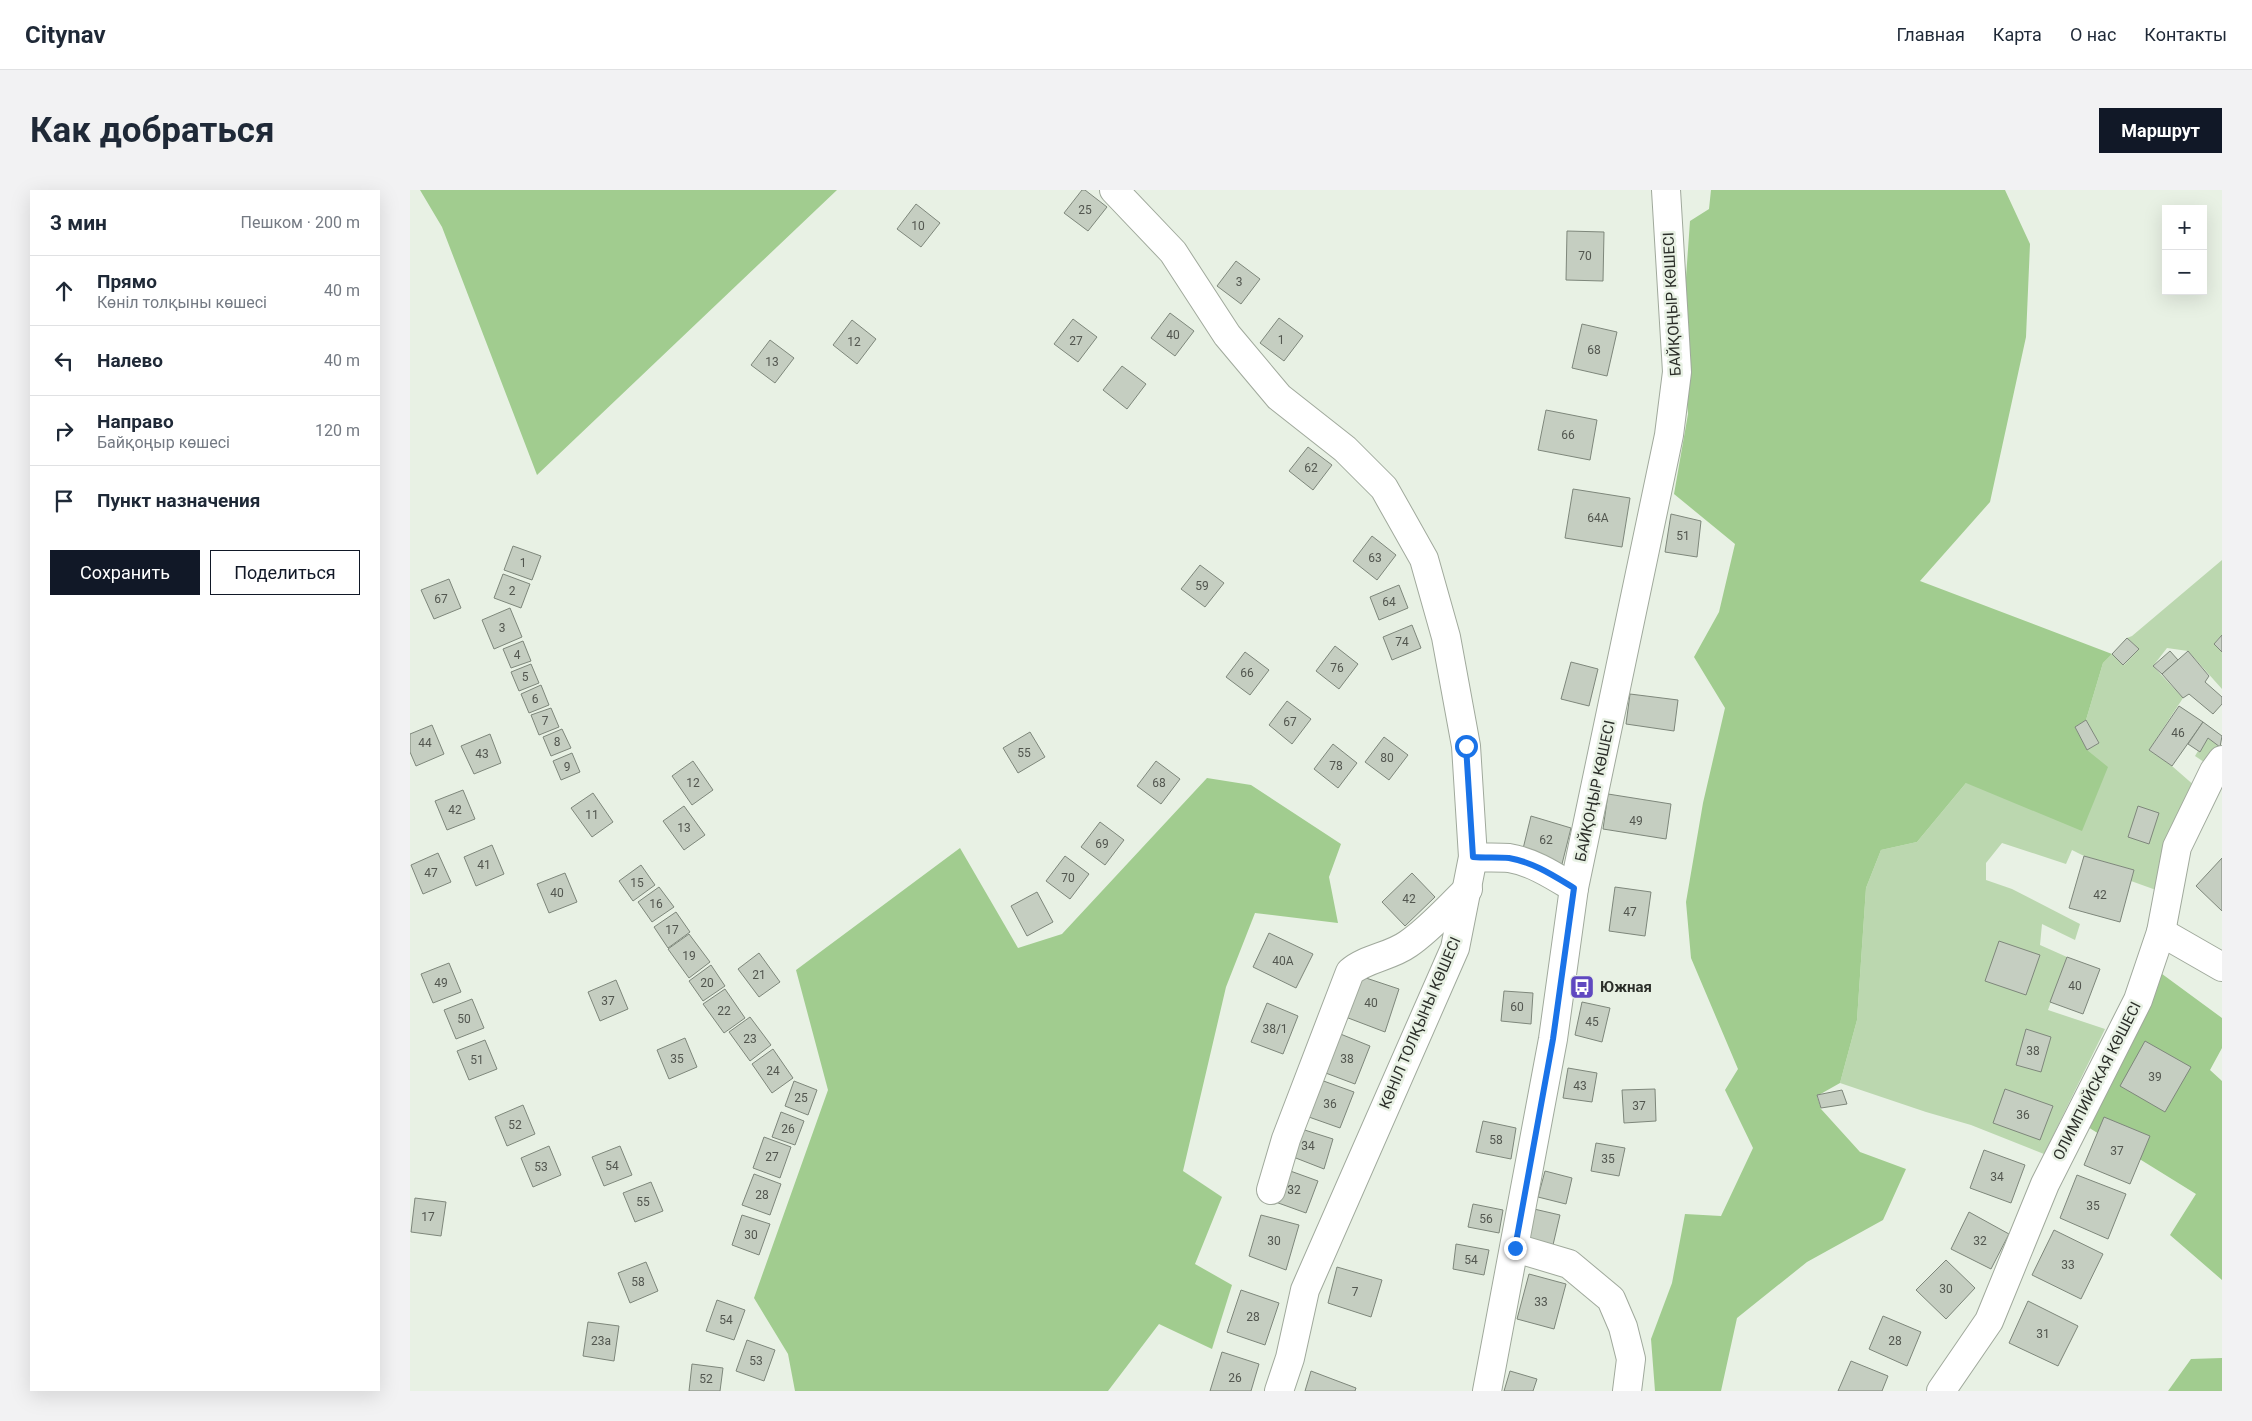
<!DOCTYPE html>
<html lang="ru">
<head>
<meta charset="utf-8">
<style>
	:root { --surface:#fff; --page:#f2f2f3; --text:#1f2937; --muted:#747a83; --line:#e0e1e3; --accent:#111827 }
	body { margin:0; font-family:Roboto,sans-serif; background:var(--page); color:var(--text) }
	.controls { position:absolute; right:15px; top:15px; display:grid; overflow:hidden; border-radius:0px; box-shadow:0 5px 20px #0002 }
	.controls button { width:45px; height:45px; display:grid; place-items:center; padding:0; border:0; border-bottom:1px solid var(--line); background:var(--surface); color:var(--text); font:25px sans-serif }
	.stop { position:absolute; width:15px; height:15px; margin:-11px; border:4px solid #1a73e8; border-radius:50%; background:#fff }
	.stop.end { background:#1a73e8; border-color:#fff; box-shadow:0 1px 5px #0008 }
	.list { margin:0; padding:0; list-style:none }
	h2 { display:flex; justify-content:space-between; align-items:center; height:65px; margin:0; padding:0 20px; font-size:21px }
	h2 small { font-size:16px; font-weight:400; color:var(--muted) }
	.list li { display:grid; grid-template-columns:32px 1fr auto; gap:15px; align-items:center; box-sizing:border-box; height:70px; padding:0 20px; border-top:1px solid var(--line) }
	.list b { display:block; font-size:19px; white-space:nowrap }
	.list p { margin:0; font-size:16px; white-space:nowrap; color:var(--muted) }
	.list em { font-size:16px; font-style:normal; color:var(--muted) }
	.actions { display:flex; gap:10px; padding:15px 20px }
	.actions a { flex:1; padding:11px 0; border:1px solid var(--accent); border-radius:0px; text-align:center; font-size:18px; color:var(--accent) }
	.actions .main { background:var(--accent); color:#fff }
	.icon { flex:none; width:28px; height:28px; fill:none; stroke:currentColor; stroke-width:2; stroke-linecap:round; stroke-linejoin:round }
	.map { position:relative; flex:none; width:1812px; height:1201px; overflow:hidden; border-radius:0px }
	header { display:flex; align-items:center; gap:30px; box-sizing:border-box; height:70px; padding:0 25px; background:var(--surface); border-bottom:1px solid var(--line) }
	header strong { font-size:24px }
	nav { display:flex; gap:28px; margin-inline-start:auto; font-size:18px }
	.intro { display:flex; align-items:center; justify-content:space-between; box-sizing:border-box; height:120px; padding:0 30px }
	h1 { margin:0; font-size:35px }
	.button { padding:12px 22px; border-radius:0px; background:var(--accent); color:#fff; font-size:18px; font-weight:700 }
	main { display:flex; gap:30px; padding:0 30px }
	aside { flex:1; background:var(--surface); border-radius:0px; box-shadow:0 5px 20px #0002 }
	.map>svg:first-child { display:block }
	.green { fill:#bbd7af }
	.forest { fill:#a1cc8f }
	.building { fill:#c5cec1; stroke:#7e877b }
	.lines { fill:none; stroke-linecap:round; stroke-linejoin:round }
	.minor-casing { stroke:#a0a99c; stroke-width:30 }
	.minor { stroke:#fff; stroke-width:28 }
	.route { stroke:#1a73e8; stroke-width:6 }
	.labels { text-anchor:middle; stroke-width:5; stroke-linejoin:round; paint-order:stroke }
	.number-label { font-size:12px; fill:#52564f }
	.street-label { font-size:15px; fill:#2b2e29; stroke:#e8f1e4 }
	.poi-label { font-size:15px; font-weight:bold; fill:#2b2e29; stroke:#e8f1e4; text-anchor:start }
</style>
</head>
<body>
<header>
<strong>Citynav</strong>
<nav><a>Главная</a><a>Карта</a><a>О нас</a><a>Контакты</a></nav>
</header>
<div class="intro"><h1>Как добраться</h1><a class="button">Маршрут</a></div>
<main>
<aside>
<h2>3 мин<small>Пешком · 200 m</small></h2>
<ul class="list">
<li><svg class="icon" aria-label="ahead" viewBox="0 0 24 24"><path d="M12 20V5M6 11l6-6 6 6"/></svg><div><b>Прямо</b><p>Көніл толқыны көшесі</p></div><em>40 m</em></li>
<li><svg class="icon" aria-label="left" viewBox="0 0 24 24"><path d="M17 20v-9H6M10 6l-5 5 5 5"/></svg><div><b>Налево</b></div><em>40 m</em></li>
<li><svg class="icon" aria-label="right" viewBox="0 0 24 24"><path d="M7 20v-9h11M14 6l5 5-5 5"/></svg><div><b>Направо</b><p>Байқоңыр көшесі</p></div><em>120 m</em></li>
<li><svg class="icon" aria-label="arrive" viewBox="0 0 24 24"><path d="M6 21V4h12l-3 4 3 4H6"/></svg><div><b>Пункт назначения</b></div></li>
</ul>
<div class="actions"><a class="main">Сохранить</a><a>Поделиться</a></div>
</aside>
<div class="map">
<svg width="1812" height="1201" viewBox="0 0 1812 1201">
	<rect width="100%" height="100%" fill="#e8f1e4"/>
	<g class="green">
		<path d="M1812,370V445L1804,454L1812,462V499L1778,461L1757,458L1743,476L1773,508L1739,560L1762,576L1786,597L1746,700L1721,691L1724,680L1674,666L1662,660L1656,674L1592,653L1576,673V690L1602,699L1670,734L1665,750L1632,734L1630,755L1657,767L1638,820L1695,839L1634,964L1561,935L1516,922L1430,893L1447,830L1456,698L1471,660L1507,652L1556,593L1677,560L1689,553L1676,530L1693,473L1702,464L1714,475L1729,459L1717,448L1722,446Z"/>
		<path d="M1798,548L1810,557L1797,574L1785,566L1788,561L1790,562Z"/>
	</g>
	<g class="forest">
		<path d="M10,0H427L127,285L32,37Z"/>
		<path d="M1301,0H1595L1620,54L1616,147L1580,312L1510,391L1702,464L1693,473L1676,530L1665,537L1677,560L1698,577L1672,641L1556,593L1507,652L1471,660L1456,698L1447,830L1430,893L1407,906L1411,919L1450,962L1496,979L1473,1030L1397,1072L1327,1128L1311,1201H1245L1241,1149L1262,1093L1275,1024L1311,1026L1343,958L1315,900L1328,879L1281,768L1276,712L1293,613L1315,518L1284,467L1309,422L1325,354L1264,304L1278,224L1272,144L1280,31L1299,19Z"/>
		<path d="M797,588L841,595L931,654L919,687L928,733L845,723L816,797L773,981L812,1007L785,1074L822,1095L802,1159L749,1134L698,1201H385L378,1164L344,1108L418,900L386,780L550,658L608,758L652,744Z"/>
		<path d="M1748,781L1812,828V858L1800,880L1812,891V1090L1760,1045L1786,1004L1673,934Z"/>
		<path d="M1812,1168V1201H1758L1781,1169Z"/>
	</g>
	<g class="building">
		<path d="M672,0H675L697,17L678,41L654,23Z"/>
		<path d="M506,14L530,33L511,57L487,39Z"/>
		<path d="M1157,41L1194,42L1193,91L1156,90Z"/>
		<path d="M826,71L850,89L831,114L807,96Z"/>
		<path d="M760,123L784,141L765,166L741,148Z"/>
		<path d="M869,128L893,146L874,171L850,153Z"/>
		<path d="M663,129L687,147L668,172L644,154Z"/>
		<path d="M442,130L466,149L447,174L423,155Z"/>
		<path d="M1172,134L1207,142L1197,186L1162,178Z"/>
		<path d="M360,150L384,168L365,193L341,175Z"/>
		<path d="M712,176L736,194L717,219L693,200Z"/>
		<path d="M1136,220L1187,230L1180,270L1128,260Z"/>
		<path d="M898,257L922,275L903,300L879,281Z"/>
		<path d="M1163,299L1220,308L1212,357L1155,348Z"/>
		<path d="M1261,324L1291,331L1287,367L1255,362Z"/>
		<path d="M962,346L986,365L967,390L943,371Z"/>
		<path d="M103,356L131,366L122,390L94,380Z"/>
		<path d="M790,375L814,393L795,417L771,399Z"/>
		<path d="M93,384L120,394L111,418L84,408Z"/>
		<path d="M39,389L51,418L24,429L11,400Z"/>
		<path d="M989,395L998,418L969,430L960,407Z"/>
		<path d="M100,418L112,447L84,459L72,430Z"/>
		<path d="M1002,435L1011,458L982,470L973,447Z"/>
		<path d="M1812,445V462L1804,454Z"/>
		<path d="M1717,448L1729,459L1713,475L1702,464Z"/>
		<path d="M113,451L121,471L101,478L93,459Z"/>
		<path d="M925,456L948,474L929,499L906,481Z"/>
		<path d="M1760,461L1768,470L1752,484L1743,476Z"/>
		<path d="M1778,461L1799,486L1795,492L1812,507V514L1803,524L1779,504L1773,508L1752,484Z"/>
		<path d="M835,462L859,480L840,505L816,487Z"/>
		<path d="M1161,472L1188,479L1179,516L1151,509Z"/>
		<path d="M121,474L129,493L109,501L101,482Z"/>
		<path d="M131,495L139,515L119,523L111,504Z"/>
		<path d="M1220,504L1268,510L1264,541L1216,534Z"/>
		<path d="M877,511L901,529L882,554L859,535Z"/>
		<path d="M1769,516L1793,532L1762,576L1739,560Z"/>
		<path d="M141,518L149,537L129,545L121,525Z"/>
		<path d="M1676,530L1689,553L1677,560L1665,537Z"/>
		<path d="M1793,532L1812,546L1810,557L1798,548L1790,562L1778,554Z"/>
		<path d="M22,535L34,564L6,576L0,562V544Z"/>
		<path d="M152,539L161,558L141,566L133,547Z"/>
		<path d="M620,542L635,567L608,583L593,558Z"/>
		<path d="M80,544L91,573L64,584L51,556Z"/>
		<path d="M974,547L998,565L979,590L955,572Z"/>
		<path d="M923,554L947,573L928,598L904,579Z"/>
		<path d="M162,563L170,582L151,590L143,571Z"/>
		<path d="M283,571L303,600L282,615L262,586Z"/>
		<path d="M746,571L770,589L751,614L727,596Z"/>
		<path d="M53,600L65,629L37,640L25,611Z"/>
		<path d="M183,603L203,632L182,647L161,618Z"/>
		<path d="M1198,604L1261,614L1256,649L1193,639Z"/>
		<path d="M274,616L295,645L274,660L253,631Z"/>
		<path d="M1728,616L1749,623L1739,654L1718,647Z"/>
		<path d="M1121,626L1161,638L1152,674L1112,663Z"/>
		<path d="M690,632L714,650L695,675L671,657Z"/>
		<path d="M82,655L94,684L66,696L54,667Z"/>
		<path d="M28,663L41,692L13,704L1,675Z"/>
		<path d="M655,666L679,684L660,709L636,691Z"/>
		<path d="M1674,666L1724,680L1710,732L1659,718Z"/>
		<path d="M1812,668V721L1786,696Z"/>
		<path d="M231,675L245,695L223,711L209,691Z"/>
		<path d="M155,683L167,712L139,723L127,694Z"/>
		<path d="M1002,683L1025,707L995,736L972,712Z"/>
		<path d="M249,697L264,717L242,732L228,712Z"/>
		<path d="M1205,697L1241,702L1235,746L1199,741Z"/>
		<path d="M627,702L643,732L617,746L601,716Z"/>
		<path d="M266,722L280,742L258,758L244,737Z"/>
		<path d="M859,743L903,764L886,798L843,777Z"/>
		<path d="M279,744L300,772L279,788L258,759Z"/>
		<path d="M1589,751L1630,765L1616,805L1575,791Z"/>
		<path d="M349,763L370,792L349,807L328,779Z"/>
		<path d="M1657,767L1690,779L1673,824L1640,812Z"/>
		<path d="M39,773L51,802L23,813L11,784Z"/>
		<path d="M301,775L315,796L293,811L279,791Z"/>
		<path d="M947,785L989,799L975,842L933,826Z"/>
		<path d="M206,790L218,819L190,831L178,802Z"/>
		<path d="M315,799L335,828L314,843L293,814Z"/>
		<path d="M1094,801L1123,803L1121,834L1091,831Z"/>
		<path d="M62,809L74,838L46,849L34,820Z"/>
		<path d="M1172,812L1200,818L1192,852L1165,845Z"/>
		<path d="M857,813L888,826L873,864L841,852Z"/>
		<path d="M340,827L361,855L340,871L319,842Z"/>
		<path d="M1616,839L1641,847L1631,882L1606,875Z"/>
		<path d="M928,843L960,856L945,894L913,882Z"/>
		<path d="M275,848L287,877L259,889L247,860Z"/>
		<path d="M75,850L87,879L59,890L47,861Z"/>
		<path d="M1735,851L1781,877L1755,922L1710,896Z"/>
		<path d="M363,859L383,888L362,903L342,874Z"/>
		<path d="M1158,878L1187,883L1182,912L1153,908Z"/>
		<path d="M908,889L944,902L930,938L896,926Z"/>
		<path d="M384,891L407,900L398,925L375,916Z"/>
		<path d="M1245,899L1246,931L1214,933L1212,900Z"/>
		<path d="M1595,899L1643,916L1630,950L1583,933Z"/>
		<path d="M1432,900L1437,914L1411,918L1407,905Z"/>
		<path d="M113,915L125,944L97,956L85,927Z"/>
		<path d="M371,922L394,931L385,955L362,947Z"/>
		<path d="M1694,927L1740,946L1720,994L1674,975Z"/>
		<path d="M1073,931L1106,938L1101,969L1066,962Z"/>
		<path d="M882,936L923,949L914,979L873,963Z"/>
		<path d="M354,947L381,957L370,988L343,978Z"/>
		<path d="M1186,953L1215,958L1209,986L1181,981Z"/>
		<path d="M139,956L151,985L123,997L111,968Z"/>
		<path d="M210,956L222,985L194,996L182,967Z"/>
		<path d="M1574,960L1615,975L1601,1013L1560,998Z"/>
		<path d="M872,978L908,991L896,1023L860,1010Z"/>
		<path d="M1135,981L1162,988L1156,1014L1128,1007Z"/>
		<path d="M344,984L371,994L360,1025L332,1015Z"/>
		<path d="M1667,985L1716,1004L1698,1049L1650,1028Z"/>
		<path d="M241,992L253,1021L225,1032L213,1003Z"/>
		<path d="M5,1008L36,1012L31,1046L1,1042Z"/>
		<path d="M1063,1014L1093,1020L1089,1043L1058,1037Z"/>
		<path d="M1124,1019L1150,1025L1143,1055L1118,1048Z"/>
		<path d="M1559,1022L1599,1044L1581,1079L1541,1059Z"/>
		<path d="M332,1025L360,1034L349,1065L322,1055Z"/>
		<path d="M851,1025L889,1035L876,1080L839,1066Z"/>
		<path d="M1644,1040L1693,1064L1671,1109L1622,1085Z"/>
		<path d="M1046,1054L1079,1060L1074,1085L1043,1079Z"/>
		<path d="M1536,1070L1565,1098L1536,1129L1506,1100Z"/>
		<path d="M236,1072L248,1101L220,1113L208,1083Z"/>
		<path d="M927,1077L972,1090L961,1127L918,1113Z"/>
		<path d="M1119,1084L1156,1094L1144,1139L1107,1129Z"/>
		<path d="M831,1100L869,1113L855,1155L817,1142Z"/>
		<path d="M307,1110L335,1120L324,1150L296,1141Z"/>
		<path d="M1618,1111L1668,1136L1648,1176L1599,1153Z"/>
		<path d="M1473,1126L1511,1142L1497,1176L1459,1159Z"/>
		<path d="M178,1132L209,1136L204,1171L173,1166Z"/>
		<path d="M337,1150L365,1160L354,1191L326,1181Z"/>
		<path d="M812,1162L849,1174L841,1201H800Z"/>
		<path d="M1441,1171L1478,1186L1472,1201H1428Z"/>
		<path d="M282,1174L313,1178L310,1201H279Z"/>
		<path d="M901,1181L946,1198L945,1201H895Z"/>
		<path d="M1100,1181L1127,1189L1123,1201H1094Z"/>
	</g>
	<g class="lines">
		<defs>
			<g id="minor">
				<path d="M704,0L763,62L817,145L869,207L935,259L974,298L1014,369L1036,447L1056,556L1063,667L1045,758L895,1100L880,1168L869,1201"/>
				<path d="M1063,667C1075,668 1088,667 1099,668C1123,672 1144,686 1164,698"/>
				<path d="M1751,742L1812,777"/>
				<path d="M861,1000L876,949L940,782C956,768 980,767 998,754C1020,739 1039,717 1058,699"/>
				<path d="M1105,1058L1159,1074L1201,1109L1213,1137L1221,1169L1217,1201"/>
				<path d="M1077,1201L1143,849L1164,698L1259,245L1267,182L1256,0"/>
				<path d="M1531,1201L1579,1131L1635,994L1728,810L1751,742L1767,657L1804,581L1812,570"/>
			</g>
		</defs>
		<use href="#minor" class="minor-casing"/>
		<use href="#minor" class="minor"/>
	</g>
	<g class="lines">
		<path class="route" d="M1056,556L1063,667C1075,668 1088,667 1099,668C1123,672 1144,686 1164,698L1143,849L1105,1058"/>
	</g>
	<defs>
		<symbol id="bus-square" viewBox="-11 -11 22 22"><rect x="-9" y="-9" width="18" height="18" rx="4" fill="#5f48c0" stroke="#e8f1e4"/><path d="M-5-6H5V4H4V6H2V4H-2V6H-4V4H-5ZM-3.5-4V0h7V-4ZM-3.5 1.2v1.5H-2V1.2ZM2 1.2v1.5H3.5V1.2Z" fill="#fff"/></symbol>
	</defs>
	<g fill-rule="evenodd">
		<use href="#bus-square" x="1158" y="783" width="28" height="28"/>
	</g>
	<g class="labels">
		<g class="number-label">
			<text x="675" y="24">25</text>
			<text x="508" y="40">10</text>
			<text x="1175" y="70">70</text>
			<text x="829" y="96">3</text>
			<text x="763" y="149">40</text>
			<text x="871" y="154">1</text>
			<text x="666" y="155">27</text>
			<text x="444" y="156">12</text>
			<text x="1184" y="164">68</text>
			<text x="362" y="176">13</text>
			<text x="1158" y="249">66</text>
			<text x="901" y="282">62</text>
			<text x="1188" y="332">64А</text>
			<text x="1273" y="350">51</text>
			<text x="965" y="372">63</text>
			<text x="113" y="377">1</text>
			<text x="792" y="400">59</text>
			<text x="102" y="405">2</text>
			<text x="31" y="413">67</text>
			<text x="979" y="416">64</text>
			<text x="92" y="442">3</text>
			<text x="992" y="456">74</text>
			<text x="107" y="469">4</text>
			<text x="927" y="482">76</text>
			<text x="837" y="487">66</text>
			<text x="115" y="491">5</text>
			<text x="125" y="513">6</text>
			<text x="135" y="535">7</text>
			<text x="880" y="536">67</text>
			<text x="1768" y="547">46</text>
			<text x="147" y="556">8</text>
			<text x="15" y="557">44</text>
			<text x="614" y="567">55</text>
			<text x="72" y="568">43</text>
			<text x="977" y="572">80</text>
			<text x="926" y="580">78</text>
			<text x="157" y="581">9</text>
			<text x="283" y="597">12</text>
			<text x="749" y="597">68</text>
			<text x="45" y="624">42</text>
			<text x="182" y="629">11</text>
			<text x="1226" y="635">49</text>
			<text x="274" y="642">13</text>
			<text x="1136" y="654">62</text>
			<text x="692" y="658">69</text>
			<text x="74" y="679">41</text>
			<text x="21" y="687">47</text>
			<text x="658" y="692">70</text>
			<text x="227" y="697">15</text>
			<text x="147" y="707">40</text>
			<text x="1690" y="709">42</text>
			<text x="999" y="713">42</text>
			<text x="246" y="718">16</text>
			<text x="1220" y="726">47</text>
			<text x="262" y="744">17</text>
			<text x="279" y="770">19</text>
			<text x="873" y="775">40А</text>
			<text x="349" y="789">21</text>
			<text x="31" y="797">49</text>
			<text x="297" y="797">20</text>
			<text x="1665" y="800">40</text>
			<text x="198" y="815">37</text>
			<text x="961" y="817">40</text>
			<text x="1107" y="821">60</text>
			<text x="314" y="825">22</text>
			<text x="54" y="833">50</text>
			<text x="1182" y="836">45</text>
			<text x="865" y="843">38/1</text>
			<text x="340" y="853">23</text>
			<text x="1623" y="865">38</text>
			<text x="267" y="873">35</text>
			<text x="937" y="873">38</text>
			<text x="67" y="874">51</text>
			<text x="363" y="885">24</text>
			<text x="1745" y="891">39</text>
			<text x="1170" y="900">43</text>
			<text x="391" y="912">25</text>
			<text x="920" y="918">36</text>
			<text x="1229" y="920">37</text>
			<text x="1613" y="929">36</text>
			<text x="105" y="939">52</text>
			<text x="378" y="943">26</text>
			<text x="1086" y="954">58</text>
			<text x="898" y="960">34</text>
			<text x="1707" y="965">37</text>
			<text x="362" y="971">27</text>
			<text x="1198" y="973">35</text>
			<text x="202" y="980">54</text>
			<text x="131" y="981">53</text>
			<text x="1587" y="991">34</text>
			<text x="884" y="1004">32</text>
			<text x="352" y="1009">28</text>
			<text x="233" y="1016">55</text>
			<text x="1683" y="1020">35</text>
			<text x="18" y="1031">17</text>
			<text x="1076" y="1033">56</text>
			<text x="341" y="1049">30</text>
			<text x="864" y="1055">30</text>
			<text x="1570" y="1055">32</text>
			<text x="1061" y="1074">54</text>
			<text x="1658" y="1079">33</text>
			<text x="228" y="1096">58</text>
			<text x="1536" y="1103">30</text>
			<text x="945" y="1106">7</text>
			<text x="1131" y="1116">33</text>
			<text x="843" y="1131">28</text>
			<text x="316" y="1134">54</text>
			<text x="1633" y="1148">31</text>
			<text x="191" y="1155">23а</text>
			<text x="1485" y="1155">28</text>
			<text x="346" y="1175">53</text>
			<text x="825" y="1192">26</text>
			<text x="296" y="1193">52</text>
		</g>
		<g class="street-label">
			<text transform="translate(1262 114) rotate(-93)" y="5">БАЙҚОҢЫР КӨШЕСІ</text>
			<text transform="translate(1185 601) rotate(-78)" y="5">БАЙҚОҢЫР КӨШЕСІ</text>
			<text transform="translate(1010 833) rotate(-67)" y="5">КӨНІЛ ТОЛҚЫНЫ КӨШЕСІ</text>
			<text transform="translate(1687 891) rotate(-63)" y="5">ОЛИМПИЙСКАЯ КӨШЕСІ</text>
		</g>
		<g class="poi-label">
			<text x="1190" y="802">Южная</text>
		</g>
	</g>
</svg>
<div class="controls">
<button>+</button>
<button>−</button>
</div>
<div class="stop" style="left:1056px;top:556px"></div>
<div class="stop end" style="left:1105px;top:1058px"></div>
</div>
</main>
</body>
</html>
